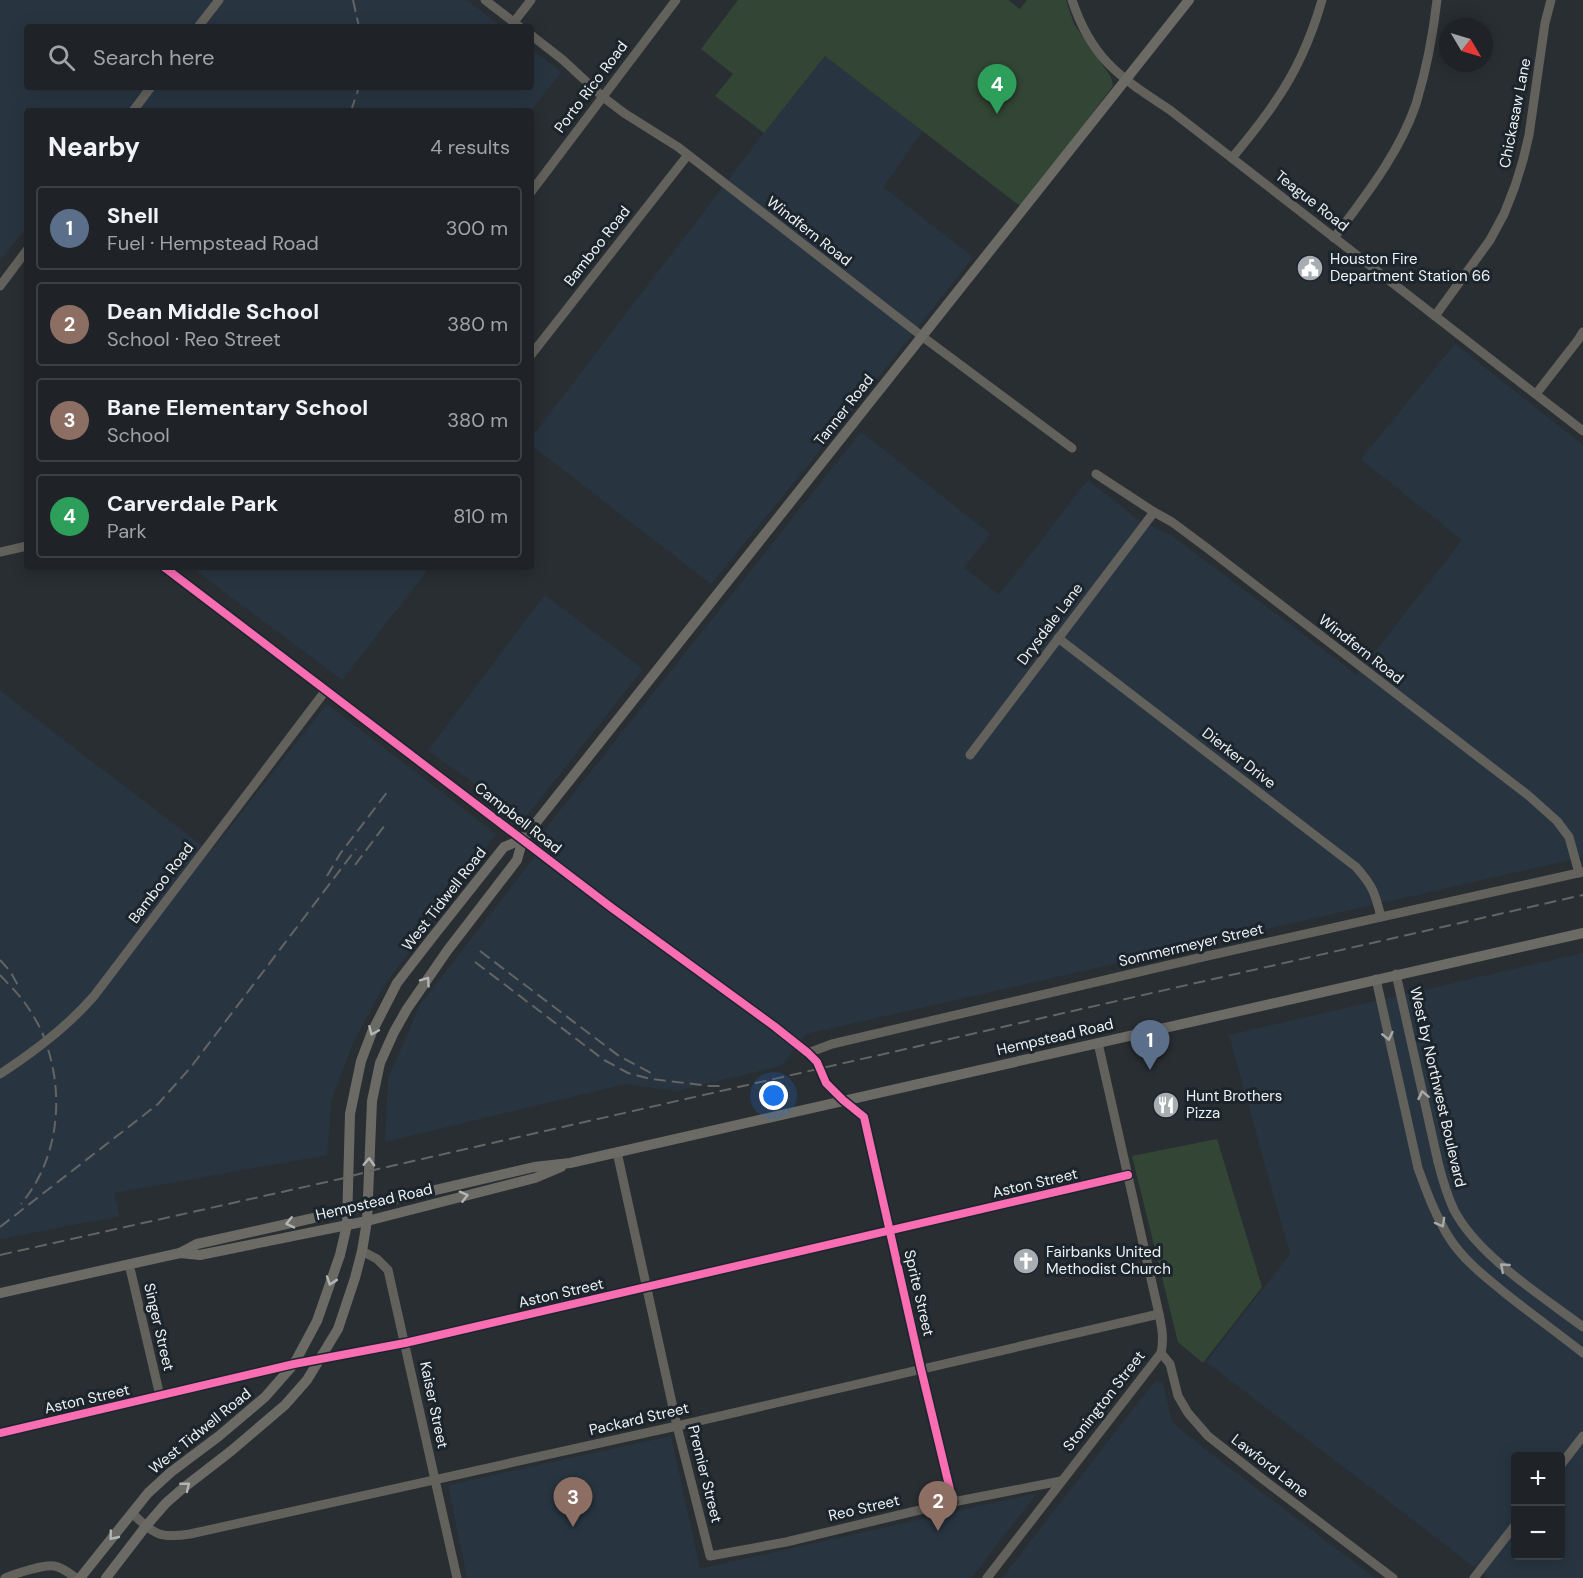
<!DOCTYPE html>
<html lang="en">
<head>
<meta charset="utf-8">
<style>
	:root { --surface:#1f2226; --page:#272a2e; --text:#f1f3f6; --muted:#a1a4a7; --line:#3c3f43; --accent:#8c9099 }
	body { margin:0; font-family:"DM Sans",sans-serif; background:var(--page); color:var(--text) }
	.controls { position:absolute; right:18px; bottom:18px; display:grid; overflow:hidden; border-radius:6px; box-shadow:0 3px 15px #0003 }
	.controls button { width:54px; height:54px; display:grid; place-items:center; padding:0; border:0; border-bottom:2px solid var(--line); background:var(--surface); color:var(--text); font:30px sans-serif }
	.compass { position:absolute; left:1439px; top:18px; width:54px; height:54px; border-radius:50%; background:var(--surface); box-shadow:0 3px 15px #0003; rotate:128deg }
	.you { position:absolute; left:774px; top:1096px; width:21px; height:21px; margin:-15px; border:4px solid #fff; border-radius:50%; background:#1a73e8; box-shadow:0 0 0 9px #1a73e833 }
	.badge { display:grid; place-items:center; width:39px; height:39px; border-radius:50%; background:var(--accent); color:#fff; font-size:20px; font-weight:700 }
	.pin { position:absolute; translate:-50% -50px; filter:drop-shadow(0 2px 3px #0008) }
	.pin::after { content:''; position:absolute; top:32px; width:21px; height:18px; background:inherit; clip-path:polygon(0 0,100% 0,50% 100%) }
	.list { margin:0; padding:0; list-style:none }
	h2 { display:flex; justify-content:space-between; align-items:center; height:78px; margin:0; padding:0 24px; font-size:26px }
	h2 small { font-size:20px; font-weight:400; color:var(--muted) }
	.list li { display:grid; grid-template-columns:39px 1fr auto; gap:18px; align-items:center; box-sizing:border-box; height:84px; margin:0 12px 12px; padding:0 12px; border:2px solid var(--line); border-radius:6px }
	.list b { display:block; font-size:22px; white-space:nowrap }
	.list p { margin:0; font-size:20px; white-space:nowrap; color:var(--muted) }
	.list em { font-size:20px; font-style:normal; color:var(--muted) }
	.icon { flex:none; width:33px; height:33px; fill:none; stroke:currentColor; stroke-width:2; stroke-linecap:round; stroke-linejoin:round }
	.map { position:relative; flex:none; width:1583px; height:1578px; overflow:hidden }
	.search { position:absolute; background:var(--surface); box-shadow:0 3px 15px #0003; left:24px; top:24px; width:510px; height:66px; display:flex; align-items:center; gap:15px; box-sizing:border-box; padding:0 21px; border-radius:6px; color:var(--muted); font-size:22px }
	.panel { position:absolute; background:var(--surface); box-shadow:0 3px 15px #0003; left:24px; top:108px; width:510px; height:462px; border-radius:6px }
	.map>svg:first-child { display:block }
	.built { fill:#283541; fill-rule:evenodd }
	.green { fill:#334534 }
	.lines { fill:none; stroke-linecap:round; stroke-linejoin:round }
	.minor { stroke:#62615c; stroke-width:9 }
	.major { stroke:#6b6a65; stroke-width:10 }
	.rail { stroke:#636464; stroke-width:2; stroke-dasharray:12 6; stroke-linecap:butt }
	.cycleway-casing { stroke:#1c242c; stroke-width:11 }
	.cycleway { stroke:#f96db3; stroke-width:8 }
	.oneway { stroke:#b2b5b5 }
	.oneway2 { stroke:#a7aaaa }
	.labels { text-anchor:middle; stroke-width:6; stroke-linejoin:round; paint-order:stroke }
	.street-label { font-size:15px; fill:#ecf2f7; stroke:#1c242c }
	.poi-label { font-size:15px; fill:#ecf2f7; stroke:#1c242c; text-anchor:start }
</style>
</head>
<body>
<div class="map">
<svg width="1583" height="1578" viewBox="0 0 1583 1578">
	<rect width="100%" height="100%" fill="#292e32"/>
	<g class="built">
		<path d="M0,0H467L502,27H27V87H531V49L561,72L531,111H27V235L23,232L0,261Z"/>
		<path d="M825,56L923,131L883,187L973,257L845,420L711,584L531,445V438L764,133Z"/>
		<path d="M1455,344L1583,445V857L806,1034L781,1066L676,1091L625,1084L385,1142L388,1079L420,1005L533,859L546,828L861,432L990,534L964,568L999,595L1088,480L1137,519L1171,535L1357,675L1462,540L1361,459Z"/>
		<path d="M191,567H430L342,680Z"/>
		<path d="M545,595L643,669L525,818L428,751Z"/>
		<path d="M0,691L196,841L211,851L327,704L496,834L383,987L353,1043L331,1101L327,1155L114,1193L120,1216L0,1239Z"/>
		<path d="M1583,953V1578H1489L1206,1362L1290,1254L1229,1035ZM1516,1456H1560V1556H1516Z"/>
		<path d="M1155,1381L1163,1383L1172,1422L1197,1443L1375,1578H1002Z"/>
		<path d="M671,1436L700,1569L1037,1493L971,1578H467L448,1485Z"/>
	</g>
	<g class="green">
		<path d="M738,0H1008L1020,9L1027,0H1066L1074,24L1111,77L1113,86L1068,146L1020,206L825,56L764,133L715,96L733,74L701,49Z"/>
		<path d="M1217,1139L1262,1287L1203,1363L1178,1342L1132,1156Z"/>
	</g>
	<g class="lines">
		<g class="minor">
			<path d="M485,0L520,27"/>
			<path d="M1072,0C1092,60 1120,77 1170,110L1583,431"/>
			<path d="M514,22L531,0"/>
			<path d="M198,27L219,0"/>
			<path d="M531,35L563,60L603,97L624,113L678,147L923,337L1072,448"/>
			<path d="M133,111L151,87"/>
			<path d="M1232,158C1247,140 1262,122 1275,102C1296,72 1312,35 1322,0"/>
			<path d="M531,192L676,0"/>
			<path d="M1334,238C1365,196 1399,154 1416,104C1426,71 1433,35 1437,0"/>
			<path d="M0,286L27,250"/>
			<path d="M1435,316L1490,240L1504,214L1515,186L1523,160L1529,135L1545,23L1551,0"/>
			<path d="M531,355L687,156"/>
			<path d="M1536,394L1578,340L1583,332"/>
			<path d="M1096,474L1154,512L1172,522L1207,548L1529,796L1557,821L1569,837L1579,873"/>
			<path d="M0,552L27,546"/>
			<path d="M164,567L612,908L774,1026L808,1053L817,1062L826,1083L843,1100L864,1117L921,1369L953,1502"/>
			<path d="M1058,638L1356,867C1373,886 1375,893 1381,917"/>
			<path d="M970,755L1154,512"/>
			<path d="M1396,974L1438,1162C1442,1178 1447,1195 1454,1210C1478,1256 1542,1296 1583,1327"/>
			<path d="M1376,979L1418,1168C1427,1193 1436,1217 1450,1239C1465,1262 1489,1280 1510,1297C1534,1316 1559,1334 1583,1353"/>
			<path d="M808,1053L832,1044L1207,956L1583,872"/>
			<path d="M0,1074C34,1052 67,1027 94,996L326,690"/>
			<path d="M617,1152L677,1426L710,1556L786,1542L953,1502L1061,1481"/>
			<path d="M362,1251L377,1259L388,1270L457,1578"/>
			<path d="M129,1264L160,1396"/>
			<path d="M1161,1353L1170,1364L1178,1396L1188,1413L1208,1436L1260,1477L1393,1578"/>
			<path d="M0,1433L294,1364L405,1343L1128,1175"/>
			<path d="M1560,1466L1583,1436"/>
			<path d="M132,1513C154,1534 159,1539 190,1534L677,1426L1159,1314"/>
			<path d="M5,1578C14,1574 45,1564 54,1566C62,1567 69,1573 76,1578"/>
			<path d="M987,1578L1161,1353C1164,1339 1162,1328 1159,1314L1098,1043"/>
			<path d="M1474,1578L1516,1524"/>
		</g>
		<g class="major">
			<path d="M180,1253L197,1244L367,1206L534,1167L570,1163L1583,933"/>
			<path d="M0,1293L180,1253L200,1255L367,1221L535,1178L561,1167"/>
			<path d="M80,1578L148,1493L171,1472L219,1436L265,1397L294,1364L317,1321L340,1255L347,1225L350,1114L361,1061L372,1032L397,983L431,939L504,847L523,839"/>
			<path d="M106,1578L146,1526L166,1503L182,1489L231,1451L285,1405L307,1380L338,1329L355,1278L362,1251L367,1221L372,1101L380,1063L394,1032L407,1009L447,951L517,860L523,839L1189,0"/>
		</g>
		<g class="rail">
			<path d="M353,0L359,27"/>
			<path d="M351,111L359,87"/>
			<path d="M355,865L385,825"/>
			<path d="M327,876L340,854L388,791"/>
			<path d="M480,951L619,1056L651,1073"/>
			<path d="M0,960L10,971L20,989"/>
			<path d="M475,962L604,1060L628,1073L651,1079L710,1086H721"/>
			<path d="M0,975C8,984 18,993 25,1003C33,1015 42,1029 46,1043C65,1097 58,1160 21,1204"/>
			<path d="M0,1227L158,1104L191,1067L356,849"/>
			<path d="M0,1255L340,1179L378,1169L1583,895"/>
		</g>
		<defs>
			<g id="cycleway">
				<path d="M164,567L612,908L774,1026L808,1053L817,1062L826,1083L843,1100L864,1117L921,1369L953,1502"/>
				<path d="M0,1433L294,1364L405,1343L1128,1175"/>
			</g>
		</defs>
		<use href="#cycleway" class="cycleway-casing"/>
		<use href="#cycleway" class="cycleway"/>
	</g>
	<defs><path id="oneway-chevron" d="M-2-3.5L2.5 0L-2 3.5" fill="none" stroke-width="1.6" stroke-linecap="round" stroke-linejoin="round" transform="scale(1.5)"/></defs>
	<g class="oneway">
		<use href="#oneway-chevron" transform="translate(426 981) rotate(-55)"/>
		<use href="#oneway-chevron" transform="translate(373 1031) rotate(113)"/>
		<use href="#oneway-chevron" transform="translate(369 1162) rotate(-88)"/>
		<use href="#oneway-chevron" transform="translate(464 1196) rotate(-14)"/>
		<use href="#oneway-chevron" transform="translate(290 1223) rotate(167)"/>
		<use href="#oneway-chevron" transform="translate(331 1281) rotate(109)"/>
		<use href="#oneway-chevron" transform="translate(186 1486) rotate(-39)"/>
		<use href="#oneway-chevron" transform="translate(113 1536) rotate(129)"/>
	</g>
	<g class="oneway2">
		<use href="#oneway-chevron" transform="translate(1388 1036) rotate(77)"/>
		<use href="#oneway-chevron" transform="translate(1423 1095) rotate(-102)"/>
		<use href="#oneway-chevron" transform="translate(1441 1223) rotate(61)"/>
		<use href="#oneway-chevron" transform="translate(1504 1267) rotate(-139)"/>
	</g>
	<defs>
		<symbol id="civic-disc" viewBox="-11 -11 22 22"><circle r="9.5" fill="#a8adb2" stroke="#1c242c"/><path d="M-.6-6.5H3V-4.5H.6V-3L4-1V1h2V6H-6V1h2V-1L-.6-3ZM-1.2 2.5V6h2.4V2.5Z" fill="#fff"/></symbol>
		<symbol id="restaurant-disc" viewBox="-11 -11 22 22"><circle r="9.5" fill="#a8adb2" stroke="#1c242c"/><path d="M-5-6h1v4h1v-4h1v4h1v-4h1v5L-1.5 .5V6h-2V.5L-5-1ZM5-6V6H3V1.5H1.5Q1.5-4 5-6Z" fill="#fff"/></symbol>
		<symbol id="church-disc" viewBox="-11 -11 22 22"><circle r="9.5" fill="#a8adb2" stroke="#1c242c"/><path d="M-1.2-6h2.4v3.5h3.3v2.4h-3.3V6h-2.4V-.1h-3.3v-2.4h3.3Z" fill="#fff"/></symbol>
	</defs>
	<g fill-rule="evenodd">
		<use href="#civic-disc" x="1295" y="253" width="30" height="30"/>
		<use href="#restaurant-disc" x="1151" y="1090" width="30" height="30"/>
		<use href="#church-disc" x="1011" y="1246" width="30" height="30"/>
	</g>
	<g class="labels">
		<g class="street-label">
			<text transform="translate(591 87) rotate(-53)" y="5">Porto Rico Road</text>
			<text transform="translate(1515 113) rotate(-79)" y="5">Chickasaw Lane</text>
			<text transform="translate(1312 201) rotate(38)" y="5">Teague Road</text>
			<text transform="translate(809 231) rotate(38)" y="5">Windfern Road</text>
			<text transform="translate(597 246) rotate(-52)" y="5">Bamboo Road</text>
			<text transform="translate(844 410) rotate(-52)" y="5">Tanner Road</text>
			<text transform="translate(1050 624) rotate(-53)" y="5">Drysdale Lane</text>
			<text transform="translate(1361 649) rotate(38)" y="5">Windfern Road</text>
			<text transform="translate(1239 758) rotate(38)" y="5">Dierker Drive</text>
			<text transform="translate(518 818) rotate(38)" y="5">Campbell Road</text>
			<text transform="translate(161 883) rotate(-53)" y="5">Bamboo Road</text>
			<text transform="translate(444 899) rotate(-52)" y="5">West Tidwell Road</text>
			<text transform="translate(1191 945) rotate(-13)" y="5">Sommermeyer Street</text>
			<text transform="translate(1055 1037) rotate(-13)" y="5">Hempstead Road</text>
			<text transform="translate(1438 1087) rotate(77)" y="5">West by Northwest Boulevard</text>
			<text transform="translate(1035 1183) rotate(-13)" y="5">Aston Street</text>
			<text transform="translate(374 1202) rotate(-13)" y="5">Hempstead Road</text>
			<text transform="translate(561 1293) rotate(-13)" y="5">Aston Street</text>
			<text transform="translate(919 1293) rotate(77)" y="5">Sprite Street</text>
			<text transform="translate(159 1327) rotate(77)" y="5">Singer Street</text>
			<text transform="translate(87 1399) rotate(-13)" y="5">Aston Street</text>
			<text transform="translate(1104 1401) rotate(-52)" y="5">Stonington Street</text>
			<text transform="translate(434 1405) rotate(78)" y="5">Kaiser Street</text>
			<text transform="translate(639 1419) rotate(-13)" y="5">Packard Street</text>
			<text transform="translate(200 1431) rotate(-39)" y="5">West Tidwell Road</text>
			<text transform="translate(1270 1466) rotate(38)" y="5">Lawford Lane</text>
			<text transform="translate(705 1474) rotate(76)" y="5">Premier Street</text>
			<text transform="translate(864 1508) rotate(-13)" y="5">Reo Street</text>
		</g>
		<g class="poi-label">
			<text x="1330" y="264">Houston Fire<tspan x="1330" dy="17">Department Station 66</tspan></text>
			<text x="1186" y="1101">Hunt Brothers<tspan x="1186" dy="17">Pizza</tspan></text>
			<text x="1046" y="1257">Fairbanks United<tspan x="1046" dy="17">Methodist Church</tspan></text>
		</g>
	</g>
</svg>
<div class="controls">
<button>+</button>
<button>−</button>
</div>
<svg class="compass" viewBox="-18 -18 36 36"><path d="M0-13l5 13h-10z" fill="#e53935"/><path d="M0 13l5-13h-10z" fill="#a1a4a7"/></svg>
<div class="you"></div>
<div class="pin badge" style="left:1150px;top:1070px;background:#5c6f8a">1</div>
<div class="pin badge" style="left:938px;top:1531px;background:#8d6e63">2</div>
<div class="pin badge" style="left:573px;top:1527px;background:#8d6e63">3</div>
<div class="pin badge" style="left:997px;top:114px;background:#2e9e5b">4</div>
<div class="search"><svg class="icon" aria-label="search" viewBox="0 0 24 24"><circle cx="10" cy="10" r="6"/><path d="M15 15l6 6"/></svg>Search here</div>
<section class="panel">
<h2>Nearby<small>4 results</small></h2>
<ul class="list">
<li><span class="badge" style="background:#5c6f8a">1</span><div><b>Shell</b><p>Fuel · Hempstead Road</p></div><em>300 m</em></li>
<li><span class="badge" style="background:#8d6e63">2</span><div><b>Dean Middle School</b><p>School · Reo Street</p></div><em>380 m</em></li>
<li><span class="badge" style="background:#8d6e63">3</span><div><b>Bane Elementary School</b><p>School</p></div><em>380 m</em></li>
<li><span class="badge" style="background:#2e9e5b">4</span><div><b>Carverdale Park</b><p>Park</p></div><em>810 m</em></li>
</ul>
</section>
</div>
</body>
</html>
